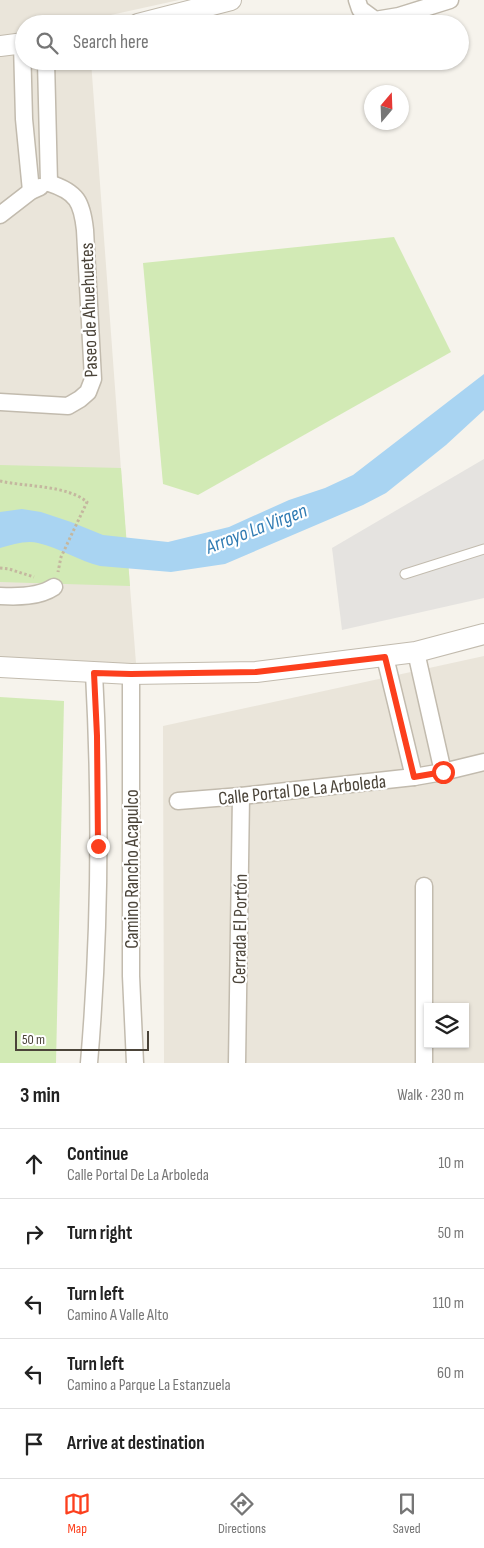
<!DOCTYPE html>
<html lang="en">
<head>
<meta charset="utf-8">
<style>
	:root { --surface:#fff; --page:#f2f2f2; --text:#222; --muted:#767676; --line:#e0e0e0; --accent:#fc3f1d }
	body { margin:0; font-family:"Sofia Sans Condensed",sans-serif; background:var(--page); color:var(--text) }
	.controls { position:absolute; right:15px; bottom:15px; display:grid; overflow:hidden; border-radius:0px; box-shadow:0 1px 4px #0004 }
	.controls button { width:45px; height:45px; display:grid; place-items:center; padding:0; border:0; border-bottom:1px solid var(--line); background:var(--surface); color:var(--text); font:25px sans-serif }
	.compass { position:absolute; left:364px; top:85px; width:45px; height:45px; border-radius:50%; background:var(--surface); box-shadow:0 1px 4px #0004; rotate:19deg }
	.scale { position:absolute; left:15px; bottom:12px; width:134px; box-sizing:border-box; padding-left:5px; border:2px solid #4b4439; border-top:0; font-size:14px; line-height:18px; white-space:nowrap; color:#4b4439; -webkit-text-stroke:4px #fff; paint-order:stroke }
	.stop { position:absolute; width:15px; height:15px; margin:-11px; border:4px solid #fc3f1d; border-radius:50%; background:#fff }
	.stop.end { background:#fc3f1d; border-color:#fff; box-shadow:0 1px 5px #0008 }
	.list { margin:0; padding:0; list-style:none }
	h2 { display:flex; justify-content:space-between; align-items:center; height:65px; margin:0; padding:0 20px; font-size:21px }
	h2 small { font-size:16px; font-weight:400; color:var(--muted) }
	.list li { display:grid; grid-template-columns:32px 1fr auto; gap:15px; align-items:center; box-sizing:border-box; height:70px; padding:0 20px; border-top:1px solid var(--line) }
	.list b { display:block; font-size:19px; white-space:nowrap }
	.list p { margin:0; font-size:16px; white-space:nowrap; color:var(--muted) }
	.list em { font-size:16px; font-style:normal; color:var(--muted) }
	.icon { flex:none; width:28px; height:28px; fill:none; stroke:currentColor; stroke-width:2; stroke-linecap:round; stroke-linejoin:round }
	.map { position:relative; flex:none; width:484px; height:1063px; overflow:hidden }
	.search { position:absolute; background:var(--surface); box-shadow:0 1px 4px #0004; left:15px; right:15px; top:15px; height:55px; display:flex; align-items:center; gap:12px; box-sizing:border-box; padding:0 18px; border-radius:28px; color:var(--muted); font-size:19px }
	.sheet { height:415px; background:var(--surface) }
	nav { display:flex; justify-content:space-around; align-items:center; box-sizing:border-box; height:70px; border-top:1px solid var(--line); background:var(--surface); font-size:14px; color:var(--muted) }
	nav a { display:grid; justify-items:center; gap:2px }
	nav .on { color:var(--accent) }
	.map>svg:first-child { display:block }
	.residential { fill:#eae5da; fill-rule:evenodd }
	.green { fill:#d2eab5 }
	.parking { fill:#e5e3e0 }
	.water { fill:#a9d4f2 }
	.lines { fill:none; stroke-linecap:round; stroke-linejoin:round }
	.service-casing { stroke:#c2bbae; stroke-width:11 }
	.minor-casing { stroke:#c2bbae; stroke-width:19 }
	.tertiary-casing { stroke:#c2bbae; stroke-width:22 }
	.path { stroke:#c4b79f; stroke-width:3; stroke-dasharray:2.5 2.5; stroke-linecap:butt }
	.service { stroke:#fff; stroke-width:9 }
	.minor { stroke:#fff; stroke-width:16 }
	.tertiary { stroke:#fff; stroke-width:20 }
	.route { stroke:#fc3f1d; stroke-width:6 }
	.labels { text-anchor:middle; stroke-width:4.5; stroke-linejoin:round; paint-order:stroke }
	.street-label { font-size:19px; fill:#4b4439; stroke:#fff }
	.water-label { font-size:20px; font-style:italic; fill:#2e7ab2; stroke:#fff }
</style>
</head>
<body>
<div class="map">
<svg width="484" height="1063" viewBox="0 0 484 1063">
	<rect width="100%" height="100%" fill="#f6f3ec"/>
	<g class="residential">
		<path d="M0,0H179L88,20V24H24V61H91L125,524L136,663L92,675L0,667Z"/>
		<path d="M484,656V1063H164L163,726ZM428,1007H465V1044H428Z"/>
	</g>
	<g class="green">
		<path d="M394,237L451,352L198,495L163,484L143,263Z"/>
		<path d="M0,465L121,468L130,586L0,582Z"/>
		<path d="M0,697L64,701L56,1063H0Z"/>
	</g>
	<path class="parking" d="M484,459V598L342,630L332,548Z"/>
	<path class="water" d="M484,374V410L446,445L386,493L363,505L225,564L171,572L100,566C79,561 60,548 38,543C26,540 12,545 0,548V512L22,509L41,512L71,522L103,535L168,542L229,527L289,500L325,488L353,475Z"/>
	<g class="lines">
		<defs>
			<path id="service" d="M405,574L484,549"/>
			<g id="minor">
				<path d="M357,0L360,9L375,20L399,16L450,0"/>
				<path d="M22,43L24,119L31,191"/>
				<path d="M46,61L49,183"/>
				<path d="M0,215L31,191L40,187"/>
				<path d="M0,402L68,406L80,399L88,392L93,379L85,230C82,202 77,192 49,183"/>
				<path d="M0,596C18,597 39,597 54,587"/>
				<path d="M416,652L443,772"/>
				<path d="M385,657L414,777"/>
				<path d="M131,674V976L135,1063"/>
				<path d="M178,801L241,796L414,777L443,772L484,762"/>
				<path d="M424,886V1063"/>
				<path d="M89,1063C100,934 101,803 94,673"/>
				<path d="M237,1063L241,796"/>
			</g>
			<g id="tertiary">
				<path d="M138,24L231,0"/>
				<path d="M0,46L24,43"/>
				<path d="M0,667L131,674L256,672L416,652L484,634"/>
			</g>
		</defs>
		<use href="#service" class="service-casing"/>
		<use href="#minor" class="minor-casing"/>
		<use href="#tertiary" class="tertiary-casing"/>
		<g class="path">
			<path d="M0,481C26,487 67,485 87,502L61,557L58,572"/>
			<path d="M0,568L9,569L34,577"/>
		</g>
		<use href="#service" class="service"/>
		<use href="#minor" class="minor"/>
		<use href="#tertiary" class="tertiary"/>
	</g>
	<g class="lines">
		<path class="route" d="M98,846L97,736L94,673L131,674L256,672L385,657L414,777L443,772"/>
	</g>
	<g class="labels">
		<g class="street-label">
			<text transform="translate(88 310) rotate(-92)" y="7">Paseo de Ahuehuetes</text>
			<text transform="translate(302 789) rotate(-6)" y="7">Calle Portal De La Arboleda</text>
			<text transform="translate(131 869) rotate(-90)" y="7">Camino Rancho Acapulco</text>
			<text transform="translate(239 929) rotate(-89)" y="7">Cerrada El Portón</text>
		</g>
		<g class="water-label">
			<text transform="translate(256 528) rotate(-21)" y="7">Arroyo La Virgen</text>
		</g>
	</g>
</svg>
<div class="controls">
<button><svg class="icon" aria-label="layers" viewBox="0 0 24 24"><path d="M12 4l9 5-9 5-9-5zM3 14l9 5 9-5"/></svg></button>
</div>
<svg class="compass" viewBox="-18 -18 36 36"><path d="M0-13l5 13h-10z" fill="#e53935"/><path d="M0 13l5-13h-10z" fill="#767676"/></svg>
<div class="scale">50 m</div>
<div class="stop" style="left:443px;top:772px"></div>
<div class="stop end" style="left:98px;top:846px"></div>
<div class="search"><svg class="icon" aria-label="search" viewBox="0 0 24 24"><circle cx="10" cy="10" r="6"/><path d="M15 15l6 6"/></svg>Search here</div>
</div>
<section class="sheet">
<h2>3 min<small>Walk · 230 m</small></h2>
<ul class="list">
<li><svg class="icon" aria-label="ahead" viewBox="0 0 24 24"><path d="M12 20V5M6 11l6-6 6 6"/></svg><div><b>Continue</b><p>Calle Portal De La Arboleda</p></div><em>10 m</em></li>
<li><svg class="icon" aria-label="right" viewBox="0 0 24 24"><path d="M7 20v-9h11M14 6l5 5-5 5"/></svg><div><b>Turn right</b></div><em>50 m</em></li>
<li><svg class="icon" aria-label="left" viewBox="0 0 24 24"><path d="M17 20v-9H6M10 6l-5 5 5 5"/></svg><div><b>Turn left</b><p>Camino A Valle Alto</p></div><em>110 m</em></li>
<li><svg class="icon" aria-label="left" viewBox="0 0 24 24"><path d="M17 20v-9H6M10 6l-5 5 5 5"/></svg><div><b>Turn left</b><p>Camino a Parque La Estanzuela</p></div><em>60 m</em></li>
<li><svg class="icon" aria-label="arrive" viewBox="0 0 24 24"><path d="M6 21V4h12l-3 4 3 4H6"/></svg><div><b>Arrive at destination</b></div></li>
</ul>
</section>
<nav>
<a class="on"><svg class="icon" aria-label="map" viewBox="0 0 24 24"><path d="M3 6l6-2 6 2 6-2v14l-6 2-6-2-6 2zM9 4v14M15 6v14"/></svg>Map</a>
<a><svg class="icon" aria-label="directions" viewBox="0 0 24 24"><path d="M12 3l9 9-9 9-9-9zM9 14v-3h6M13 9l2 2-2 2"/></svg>Directions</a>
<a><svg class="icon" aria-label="saved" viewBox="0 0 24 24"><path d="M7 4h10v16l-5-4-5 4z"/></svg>Saved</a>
</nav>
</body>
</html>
